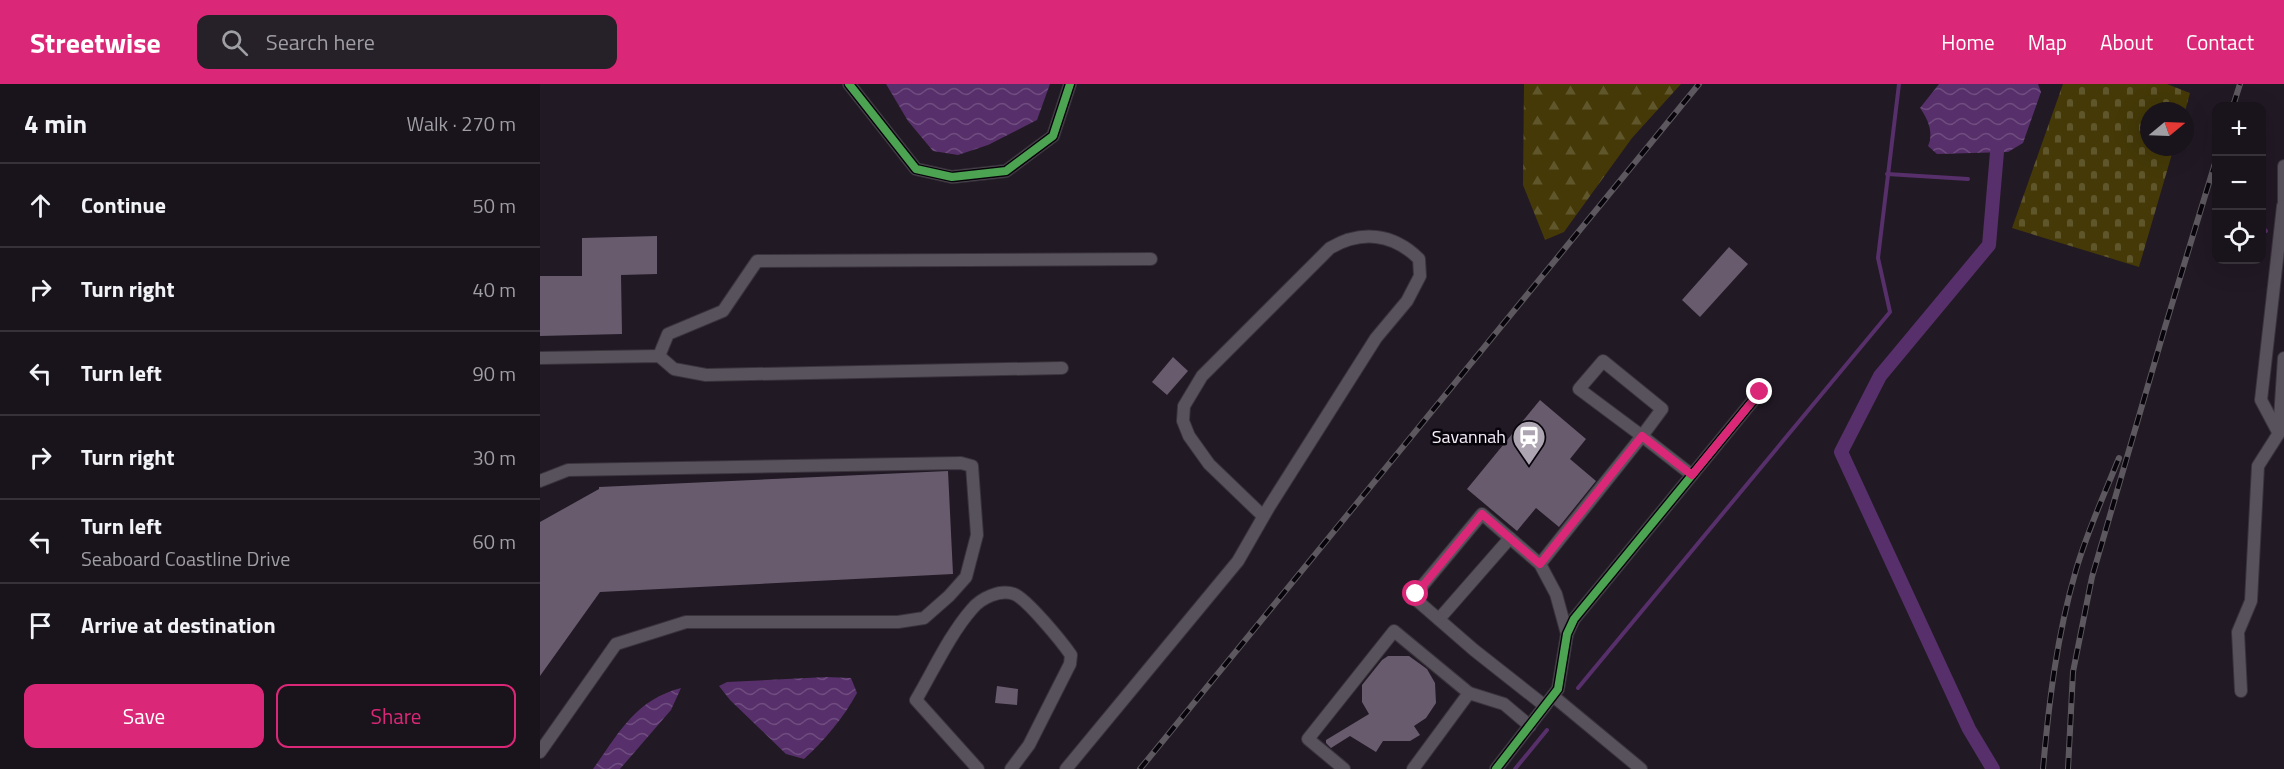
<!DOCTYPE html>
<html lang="en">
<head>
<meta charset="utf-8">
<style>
	:root { --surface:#19131b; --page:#262028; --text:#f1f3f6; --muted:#9f9ea3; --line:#37323a; --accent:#db2777 }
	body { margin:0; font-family:"Titillium Web",sans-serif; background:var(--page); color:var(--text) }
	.controls { position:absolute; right:18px; top:18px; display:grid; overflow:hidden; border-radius:12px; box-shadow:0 6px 24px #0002 }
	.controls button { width:54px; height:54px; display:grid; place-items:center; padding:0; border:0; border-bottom:2px solid var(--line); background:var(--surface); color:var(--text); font:30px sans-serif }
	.compass { position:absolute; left:1600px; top:18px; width:54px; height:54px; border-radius:50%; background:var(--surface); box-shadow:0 6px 24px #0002; rotate:71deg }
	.stop { position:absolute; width:18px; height:18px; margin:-14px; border:4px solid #db2777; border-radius:50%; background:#fff }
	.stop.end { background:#db2777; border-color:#fff; box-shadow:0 2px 6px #0008 }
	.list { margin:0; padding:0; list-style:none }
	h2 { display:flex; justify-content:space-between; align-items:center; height:78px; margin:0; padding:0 24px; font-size:26px }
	h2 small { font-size:20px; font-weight:400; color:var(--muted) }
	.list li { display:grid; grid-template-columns:39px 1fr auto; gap:18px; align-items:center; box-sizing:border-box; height:84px; padding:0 24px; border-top:2px solid var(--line) }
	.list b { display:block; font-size:22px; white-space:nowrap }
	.list p { margin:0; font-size:20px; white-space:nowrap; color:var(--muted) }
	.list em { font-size:20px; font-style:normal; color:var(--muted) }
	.actions { display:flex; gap:12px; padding:18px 24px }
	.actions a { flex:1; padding:14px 0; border:2px solid var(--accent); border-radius:12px; text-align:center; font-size:21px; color:var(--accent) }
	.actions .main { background:var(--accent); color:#fff }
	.icon { flex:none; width:33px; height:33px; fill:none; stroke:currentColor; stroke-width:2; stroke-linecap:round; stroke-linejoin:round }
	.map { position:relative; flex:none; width:1744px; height:685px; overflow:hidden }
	header { display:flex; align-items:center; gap:36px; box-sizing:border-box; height:84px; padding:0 30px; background:var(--accent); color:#fff }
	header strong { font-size:28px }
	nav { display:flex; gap:33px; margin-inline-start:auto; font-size:21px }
	.search { width:420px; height:54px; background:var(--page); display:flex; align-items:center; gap:15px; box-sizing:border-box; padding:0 21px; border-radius:12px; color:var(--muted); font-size:22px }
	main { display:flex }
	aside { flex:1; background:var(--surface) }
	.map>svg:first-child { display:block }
	.forest { fill:url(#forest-firs) }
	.cemetery { fill:url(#cemetery-stones) }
	.water { fill:url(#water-waves) }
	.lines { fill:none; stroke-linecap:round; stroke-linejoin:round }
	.stream { stroke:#572f6a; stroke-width:4 }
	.canal { stroke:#572f6a; stroke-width:14 }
	.building { fill:#675b6d }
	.minor-casing { stroke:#39333c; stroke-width:14 }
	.minor { stroke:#58525c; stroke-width:12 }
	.rail-casing { stroke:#5d5860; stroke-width:6 }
	.rail { stroke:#08040b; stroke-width:4; stroke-dasharray:11; stroke-linecap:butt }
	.cycleway-casing { stroke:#08040b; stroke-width:11 }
	.cycleway { stroke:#4ca352; stroke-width:8 }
	.route { stroke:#db2777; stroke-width:8 }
	.labels { text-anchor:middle; stroke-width:5; stroke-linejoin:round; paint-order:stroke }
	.poi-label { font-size:18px; fill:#f9f0fe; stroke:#08040b; text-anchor:end }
</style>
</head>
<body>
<header>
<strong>Streetwise</strong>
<div class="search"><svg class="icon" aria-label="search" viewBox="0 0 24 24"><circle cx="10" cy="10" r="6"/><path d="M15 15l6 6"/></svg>Search here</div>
<nav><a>Home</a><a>Map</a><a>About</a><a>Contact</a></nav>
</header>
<main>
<aside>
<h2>4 min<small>Walk · 270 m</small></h2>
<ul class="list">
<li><svg class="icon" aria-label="ahead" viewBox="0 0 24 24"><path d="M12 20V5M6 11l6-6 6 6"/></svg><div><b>Continue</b></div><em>50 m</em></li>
<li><svg class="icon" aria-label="right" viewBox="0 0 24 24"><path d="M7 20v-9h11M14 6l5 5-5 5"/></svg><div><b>Turn right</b></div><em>40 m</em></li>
<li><svg class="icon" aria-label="left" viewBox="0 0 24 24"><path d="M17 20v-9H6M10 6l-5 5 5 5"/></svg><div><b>Turn left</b></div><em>90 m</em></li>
<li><svg class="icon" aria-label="right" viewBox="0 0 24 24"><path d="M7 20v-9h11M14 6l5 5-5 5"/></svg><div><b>Turn right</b></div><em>30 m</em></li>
<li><svg class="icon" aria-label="left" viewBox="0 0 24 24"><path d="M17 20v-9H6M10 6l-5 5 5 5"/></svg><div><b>Turn left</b><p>Seaboard Coastline Drive</p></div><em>60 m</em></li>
<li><svg class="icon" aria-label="arrive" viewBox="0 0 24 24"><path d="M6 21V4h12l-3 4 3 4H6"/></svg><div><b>Arrive at destination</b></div></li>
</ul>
<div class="actions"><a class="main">Save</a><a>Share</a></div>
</aside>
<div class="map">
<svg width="1744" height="685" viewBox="0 0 1744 685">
	<defs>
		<pattern id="forest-firs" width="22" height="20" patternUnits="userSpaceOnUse" patternTransform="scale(1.5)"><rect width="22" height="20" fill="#443907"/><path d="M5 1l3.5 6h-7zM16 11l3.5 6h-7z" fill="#60562c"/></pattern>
		<pattern id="cemetery-stones" width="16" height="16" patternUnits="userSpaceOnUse" patternTransform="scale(1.5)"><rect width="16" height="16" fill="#443907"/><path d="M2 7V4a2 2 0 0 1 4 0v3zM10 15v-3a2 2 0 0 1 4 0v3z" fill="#60562c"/></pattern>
		<pattern id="water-waves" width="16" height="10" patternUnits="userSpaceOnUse" patternTransform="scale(1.5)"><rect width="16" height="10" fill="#572f6a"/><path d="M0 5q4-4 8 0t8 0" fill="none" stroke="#704d80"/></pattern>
	</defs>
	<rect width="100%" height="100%" fill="#211924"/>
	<path class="forest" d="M984,0H1141L1092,54L1024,148L1005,156L983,101Z"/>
	<path class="cemetery" d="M1523,0H1627L1650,9L1645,27H1609V63H1634L1599,183L1472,144Z"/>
	<g class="water">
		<path d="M346,0H510L497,36L448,61L418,71L393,67L368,37Z"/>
		<path d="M1399,0H1498L1501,8L1483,59L1468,68L1397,70L1388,62C1394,49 1388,35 1380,24Z"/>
		<path d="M286,593L311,594L317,609C304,633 284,657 264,675L246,670L190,616L179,602L187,598Z"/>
		<path d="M141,604L131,626L80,685H53C79,649 95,616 141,604Z"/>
	</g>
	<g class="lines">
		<g class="stream">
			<path d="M1347,90L1428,95"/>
			<path d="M1675,141H1676"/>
			<path d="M1722,143L1726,147"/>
			<path d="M1038,604L1350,228L1338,174L1359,0"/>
			<path d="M975,685L1007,646"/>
		</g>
		<path class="canal" d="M1453,685L1429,645L1301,368L1340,292L1449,161L1457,68"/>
	</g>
	<g class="building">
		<path d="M117,152V190L81,191L82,250L0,252V192H42V154Z"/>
		<path d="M1189,163L1208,180L1160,233L1142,216Z"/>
		<path d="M633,273L648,287L627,311L612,298Z"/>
		<path d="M1000,316L1046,355L1030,375L1056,397L1019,443L996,424L977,447L927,405Z"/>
		<path d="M408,387L413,490L60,508L0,592V438L59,405V403Z"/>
		<path d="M848,572H869L887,585L895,599L896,619L886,634L874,642L880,651L870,657H843L836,668L810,652L791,664L786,659V656L829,630L822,618V601L842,576Z"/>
		<path d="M457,602L478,605L477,621L455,619Z"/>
	</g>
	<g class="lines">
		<defs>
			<g id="minor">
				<path d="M309,0L376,85L412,93L466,87L513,52L530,0"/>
				<path d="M1744,82V127"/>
				<path d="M119,272L128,250L183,227L217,177L611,175"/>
				<path d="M0,274L119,272L134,285L166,291L522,284"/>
				<path d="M1063,277L1122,325L1102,352L1039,305Z"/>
				<path d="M1738,348L1721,316L1743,122"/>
				<path d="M0,397L28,386L421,379L432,382L437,451L426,493L409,512L384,534L358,538H146L76,560L0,668"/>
				<path d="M1000,480L1102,352L1152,391"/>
				<path d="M899,535L970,454"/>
				<path d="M1701,607L1698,548L1711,517L1718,382L1739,349L1744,274"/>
				<path d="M1013,612L1101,685"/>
				<path d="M1005,622L934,566L873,513L942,430L1000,480L1016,510L1027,550"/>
				<path d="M438,685L376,616C393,587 410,550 432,525C441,514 460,505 474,510C487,515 522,558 531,571L530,580L489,661L471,685"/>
				<path d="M526,685L698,477L729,423L836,254L867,217L880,192L879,175C853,149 821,146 790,164L662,292L644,322L643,337L649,352L669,380L723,432"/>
				<path d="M804,685L768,655L854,547L929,609"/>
				<path d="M873,685L929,609L964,620L990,642"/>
				<path d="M956,685L1018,605L1027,550L1034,535L1220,308"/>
			</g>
		</defs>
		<use href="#minor" class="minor-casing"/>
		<use href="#minor" class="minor"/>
		<defs>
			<g id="rail">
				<path d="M1693,22L1700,0"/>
				<path d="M600,685L1159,0"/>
				<path d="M1503,685C1509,617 1517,551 1536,486C1547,448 1564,411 1579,374"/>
				<path d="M1528,685L1533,588L1552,493L1625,243L1676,76"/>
			</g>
		</defs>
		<use href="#rail" class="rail-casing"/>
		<use href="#rail" class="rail"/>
		<defs>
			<g id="cycleway">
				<path d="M309,0L376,85L412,93L466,87L513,52L530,0"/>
				<path d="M956,685L1018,605L1027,550L1034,535L1220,308"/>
			</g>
		</defs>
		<use href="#cycleway" class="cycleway-casing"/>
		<use href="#cycleway" class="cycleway"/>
	</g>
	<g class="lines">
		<path class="route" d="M876,510L942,430L1000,480L1102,352L1152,391L1220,308"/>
	</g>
	<defs>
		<symbol id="station-pin" viewBox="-11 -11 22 30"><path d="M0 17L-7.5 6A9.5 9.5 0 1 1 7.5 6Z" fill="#ada5b2" stroke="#08040b"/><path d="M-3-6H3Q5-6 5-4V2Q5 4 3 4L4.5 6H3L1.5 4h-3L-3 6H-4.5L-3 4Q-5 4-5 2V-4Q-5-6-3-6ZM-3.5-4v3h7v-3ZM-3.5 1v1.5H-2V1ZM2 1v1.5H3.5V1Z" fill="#fff"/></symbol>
	</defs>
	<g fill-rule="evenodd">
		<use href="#station-pin" x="970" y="334" width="38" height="52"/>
	</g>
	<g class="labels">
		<g class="poi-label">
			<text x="966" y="359">Savannah</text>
		</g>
	</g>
</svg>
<div class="controls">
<button>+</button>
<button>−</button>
<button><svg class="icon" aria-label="locate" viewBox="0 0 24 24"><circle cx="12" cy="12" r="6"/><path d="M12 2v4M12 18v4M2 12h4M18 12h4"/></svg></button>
</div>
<svg class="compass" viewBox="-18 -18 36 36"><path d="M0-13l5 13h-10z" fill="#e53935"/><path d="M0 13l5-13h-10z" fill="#9f9ea3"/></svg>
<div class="stop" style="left:876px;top:510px"></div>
<div class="stop end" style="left:1220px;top:308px"></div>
</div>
</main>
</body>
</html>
